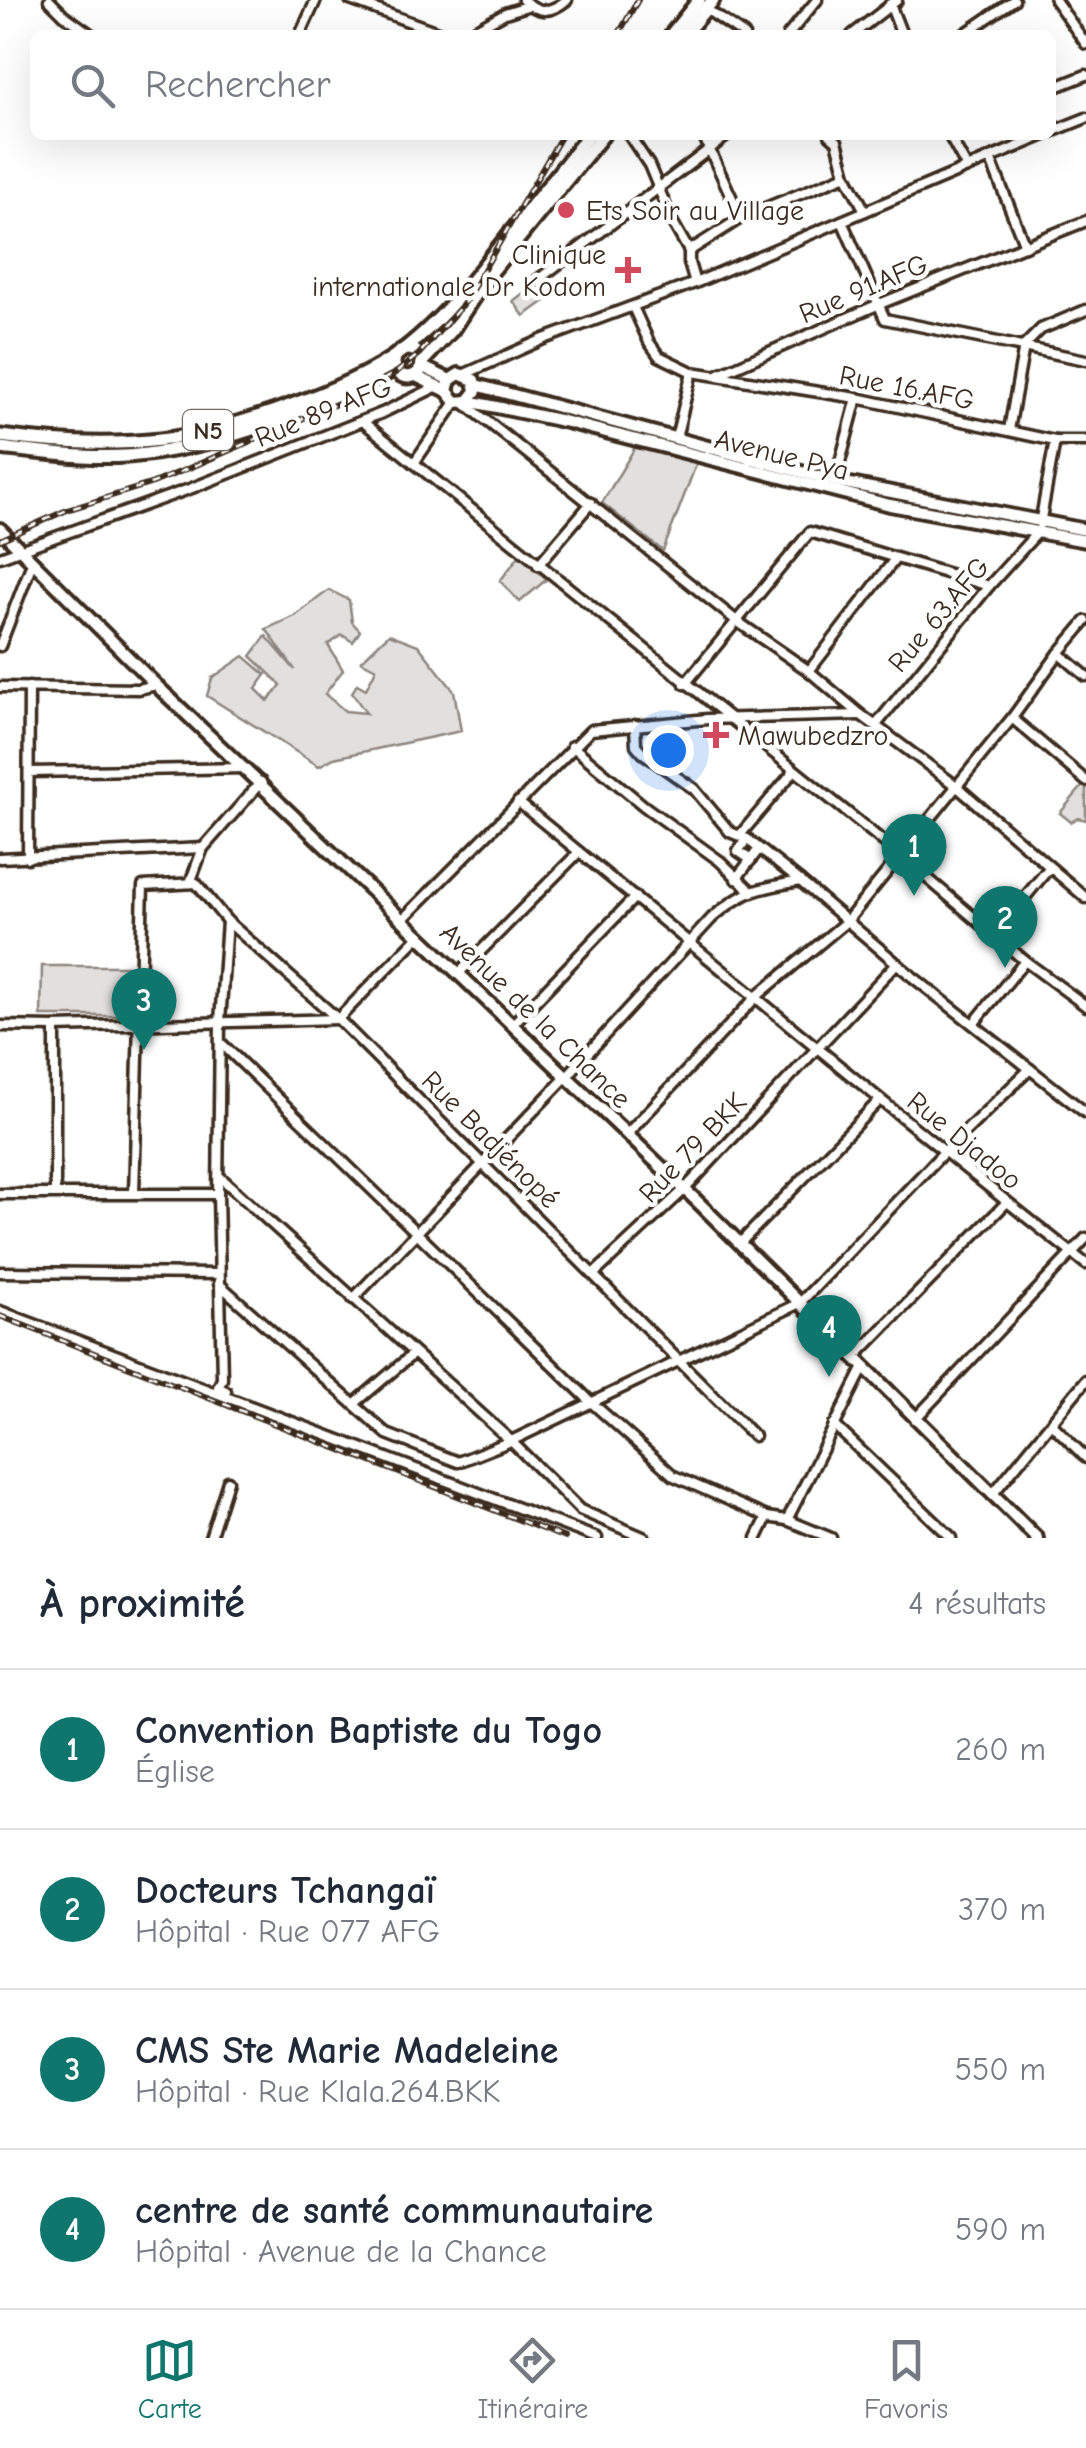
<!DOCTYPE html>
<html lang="fr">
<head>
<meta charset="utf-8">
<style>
	:root { --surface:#fff; --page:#f6f6f7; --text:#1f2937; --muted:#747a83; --line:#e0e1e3; --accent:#0f766e }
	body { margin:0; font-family:"Comic Neue",sans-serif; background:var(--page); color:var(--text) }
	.you { position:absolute; left:668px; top:750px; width:35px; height:35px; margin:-25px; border:8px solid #fff; border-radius:50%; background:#1a73e8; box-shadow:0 0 0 15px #1a73e833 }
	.badge { display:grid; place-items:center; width:65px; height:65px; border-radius:50%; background:var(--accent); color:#fff; font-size:32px; font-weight:700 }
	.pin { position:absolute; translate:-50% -82px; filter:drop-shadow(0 2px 5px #0008) }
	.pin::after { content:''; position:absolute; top:52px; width:35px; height:30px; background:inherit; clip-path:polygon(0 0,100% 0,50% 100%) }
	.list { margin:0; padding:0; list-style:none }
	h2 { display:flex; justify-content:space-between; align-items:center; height:130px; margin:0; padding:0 40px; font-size:42px }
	h2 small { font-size:32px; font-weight:400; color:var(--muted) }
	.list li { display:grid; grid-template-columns:65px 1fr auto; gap:30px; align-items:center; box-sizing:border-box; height:160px; padding:0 40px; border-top:2px solid var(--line) }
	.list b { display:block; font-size:38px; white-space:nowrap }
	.list p { margin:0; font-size:32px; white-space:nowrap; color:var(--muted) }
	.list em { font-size:32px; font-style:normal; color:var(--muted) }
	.icon { flex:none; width:55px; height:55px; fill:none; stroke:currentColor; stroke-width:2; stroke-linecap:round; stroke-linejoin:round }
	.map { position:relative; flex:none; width:1086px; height:1538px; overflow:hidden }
	.search { position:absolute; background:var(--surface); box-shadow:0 10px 40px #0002; left:30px; right:30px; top:30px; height:110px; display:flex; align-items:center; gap:25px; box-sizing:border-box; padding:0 35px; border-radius:15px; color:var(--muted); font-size:38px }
	.sheet { height:770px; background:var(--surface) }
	nav { display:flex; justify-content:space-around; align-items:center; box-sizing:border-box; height:140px; border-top:2px solid var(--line); background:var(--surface); font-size:28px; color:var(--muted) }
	nav a { display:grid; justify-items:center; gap:5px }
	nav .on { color:var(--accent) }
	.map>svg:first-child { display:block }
	.green { fill:#e2e0de; stroke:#8e857e; stroke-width:2.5 }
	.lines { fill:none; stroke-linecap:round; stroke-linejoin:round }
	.minor-casing { stroke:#3b2a1e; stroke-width:15 }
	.major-casing { stroke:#3b2a1e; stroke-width:18 }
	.highway-casing { stroke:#3b2a1e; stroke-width:19 }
	.minor { stroke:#fff; stroke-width:8 }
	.major { stroke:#fff; stroke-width:10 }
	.highway { stroke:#fff; stroke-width:11 }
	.rail-casing { stroke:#3b2a1e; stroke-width:6 }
	.rail { stroke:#fff; stroke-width:2.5; stroke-dasharray:8; stroke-linecap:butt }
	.poi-dot { fill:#d1495b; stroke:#fff; stroke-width:4 }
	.labels { text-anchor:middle; stroke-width:9; stroke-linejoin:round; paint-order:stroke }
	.shield { fill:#fff; stroke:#766a62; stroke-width:2.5 }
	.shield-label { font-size:25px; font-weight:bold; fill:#3b2a1e }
	.poi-label { font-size:28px; fill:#3b2a1e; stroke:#fff; text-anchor:start }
	.street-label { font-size:28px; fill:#3b2a1e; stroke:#fff }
</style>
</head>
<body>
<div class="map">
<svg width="1086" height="1538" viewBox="0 0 1086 1538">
	<rect width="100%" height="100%" fill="#fff"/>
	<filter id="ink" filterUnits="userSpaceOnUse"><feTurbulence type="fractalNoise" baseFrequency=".01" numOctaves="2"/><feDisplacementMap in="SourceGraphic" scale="20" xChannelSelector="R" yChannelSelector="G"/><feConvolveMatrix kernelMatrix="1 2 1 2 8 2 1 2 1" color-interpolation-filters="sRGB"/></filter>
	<g filter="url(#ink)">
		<g class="green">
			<path d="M537,283L549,298L524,316L513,301Z"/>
			<path d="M637,444L697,462L663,551L602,503Z"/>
			<path d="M519,556L547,579L520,602L500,581Z"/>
			<path d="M329,590L349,600L352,622L360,631L353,642L342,635L328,645L343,670L325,694L345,711L366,713L352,693L357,684L366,689L376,669L361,661L389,634L418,645L454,691L461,731L334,758L319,766L207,696L212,678L244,656L266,675L256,689L268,701L281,685L251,656L266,636L295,670L266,629L295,616Z"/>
			<path d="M1086,782V820L1078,818L1071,822L1060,813Z"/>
			<path d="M42,966H131L130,1016H41Z"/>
		</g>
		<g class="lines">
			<defs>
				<g id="minor">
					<path d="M49,0L64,15L92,35"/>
					<path d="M350,0L446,35"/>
					<path d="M523,0C540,14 550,13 567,0"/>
					<path d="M1055,0L1086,44"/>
					<path d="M890,4L902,35"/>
					<path d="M706,9L744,35"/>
					<path d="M300,35L316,0"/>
					<path d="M465,35L505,13L530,5"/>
					<path d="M788,35L817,0"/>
					<path d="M852,35L897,0"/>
					<path d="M963,35L1014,0"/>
					<path d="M1051,89L1086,75"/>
					<path d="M1051,132L1086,118"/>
					<path d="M629,135L649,165L673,223L689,251V263L695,283"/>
					<path d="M703,135L741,218"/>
					<path d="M830,135L837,141L846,175L865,211"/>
					<path d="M949,135L967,168"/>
					<path d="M990,158L1025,246"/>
					<path d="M842,221L885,319L1086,360"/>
					<path d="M689,251L741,218L846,175"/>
					<path d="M535,282L728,135"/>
					<path d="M633,307L649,342L659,356L692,372L857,398L1055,441H1086"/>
					<path d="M1024,346L1041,329L1086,310"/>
					<path d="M465,374L544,339L695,283L1045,135"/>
					<path d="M719,374L877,305L1086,221"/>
					<path d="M463,402L738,622L809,671L861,715L955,785L1086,898"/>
					<path d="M362,421L900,855L1025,961L1086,1006"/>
					<path d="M1009,430L1024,346"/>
					<path d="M676,438L692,372"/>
					<path d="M414,463L456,402"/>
					<path d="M835,481L857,398"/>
					<path d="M1040,524L1055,441"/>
					<path d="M0,557L192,488L382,413L436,387"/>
					<path d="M538,565L591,503"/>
					<path d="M0,646L32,563"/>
					<path d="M1059,653L1086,676"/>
					<path d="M809,671L895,559"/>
					<path d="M685,684L810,532L989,586"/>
					<path d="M0,687L139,689L156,685"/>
					<path d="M1012,718L1086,781"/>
					<path d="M635,725L636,745L643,753L694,789L730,832L747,839L800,881"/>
					<path d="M876,725L989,586L1037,533"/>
					<path d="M572,746L644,806L720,861L750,890"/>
					<path d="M30,772L245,768"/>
					<path d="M518,802C707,956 894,1114 1086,1264"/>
					<path d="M740,835L794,771"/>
					<path d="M747,839L738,851L751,860"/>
					<path d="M0,858L203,848"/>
					<path d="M28,858L29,687"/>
					<path d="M736,879L759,849"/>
					<path d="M190,883L203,848L261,782"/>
					<path d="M404,918L591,730L708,719L861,715"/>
					<path d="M994,935L1049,868"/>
					<path d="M460,972L579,852"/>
					<path d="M974,1023L1025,961"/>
					<path d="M513,1024L635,897"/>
					<path d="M0,1026L55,1027L338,1019L420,935"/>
					<path d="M55,1027V1193"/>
					<path d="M221,1043L591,1402L674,1476L767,1517L787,1520L831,1538"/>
					<path d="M627,1134L757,996L847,921L1012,718L1059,653L1086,621"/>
					<path d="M219,1176L511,1441L580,1510L645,1538"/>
					<path d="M134,1193L143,886L196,883L227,921L338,1019L754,1436"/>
					<path d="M0,1194H218"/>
					<path d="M740,1243L880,1100"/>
					<path d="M0,1272L219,1274"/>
					<path d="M595,1273L684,1190L897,963"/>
					<path d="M219,1284L387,1434L458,1462L511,1441L800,1303L944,1152L1030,1069"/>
					<path d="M353,1299L567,1076L712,918C745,889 758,889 800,881L914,978L1086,1113"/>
					<path d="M0,1311L597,1538"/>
					<path d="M854,1358L1007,1202"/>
					<path d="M226,1391L218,1387L222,1379L218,1194L220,1022L227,921"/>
					<path d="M354,1404L413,1354"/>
					<path d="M915,1419L1086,1238"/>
					<path d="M1052,1424L1086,1458"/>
					<path d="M834,1425L952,1538"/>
					<path d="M992,1495L1086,1380"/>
					<path d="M787,1520L864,1367"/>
					<path d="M210,1538L228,1481"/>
					<path d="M757,1538L767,1517"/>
				</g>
				<g id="major">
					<path d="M421,366L450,380"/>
					<path d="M414,375L447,391"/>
					<path d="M450,380L447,391L456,402L468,401L563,421L890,505L1086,541"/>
					<path d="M450,380L459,374L474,380L476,391L468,401"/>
					<path d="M476,385L835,481L1086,530"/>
					<path d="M0,529L156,685L699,1203L1037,1538"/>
				</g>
				<g id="highway">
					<path d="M671,35L699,0"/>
					<path d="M684,35L713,0"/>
					<circle cx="408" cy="363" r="14"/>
					<path d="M422,362L452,330L484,281L603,135"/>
					<path d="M0,436C53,443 107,446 160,440C224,432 329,396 384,363C411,347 437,321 458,298L589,135"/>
					<path d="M0,448C52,454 102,461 154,453C238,441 320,405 396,369"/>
				</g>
			</defs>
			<use href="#minor" class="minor-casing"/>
			<use href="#major" class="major-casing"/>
			<use href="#highway" class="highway-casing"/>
			<use href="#minor" class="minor"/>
			<use href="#major" class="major"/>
			<use href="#highway" class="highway"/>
			<defs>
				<g id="rail">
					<path d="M618,35L638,0"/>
					<path d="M0,540L67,510L153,483L194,466L345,400L397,372L419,354L465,302L562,135"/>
					<path d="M0,1316L565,1538"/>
				</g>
			</defs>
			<use href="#rail" class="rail-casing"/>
			<use href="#rail" class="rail"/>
		</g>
	</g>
	<g class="poi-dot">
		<circle cx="566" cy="210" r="10"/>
		<path d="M623 255h10v10h10v10h-10v10h-10v-10h-10v-10h10z"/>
		<path d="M711 720h10v10h10v10h-10v10h-10v-10h-10v-10h10z"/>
	</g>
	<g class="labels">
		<rect class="shield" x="183" y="410" width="50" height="40" rx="8"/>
		<g class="shield-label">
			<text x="208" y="439">N5</text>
		</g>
		<g class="poi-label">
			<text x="586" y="220">Ets Soir au Village</text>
			<text x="606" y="264" text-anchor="end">Clinique<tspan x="606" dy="32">internationale Dr Kodom</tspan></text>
			<text x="738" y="745">Mawubedzro</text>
		</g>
		<g class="street-label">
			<text transform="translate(863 288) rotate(-23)" y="10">Rue 91.AFG</text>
			<text transform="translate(907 387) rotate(11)" y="10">Rue 16.AFG</text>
			<text transform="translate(323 411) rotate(-22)" y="10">Rue 89 AFG</text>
			<text transform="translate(782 454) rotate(14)" y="10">Avenue Pya</text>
			<text transform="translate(938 614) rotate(-50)" y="10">Rue 63.AFG</text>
			<text transform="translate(536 1015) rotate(44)" y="10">Avenue de la Chance</text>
			<text transform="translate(491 1139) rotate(45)" y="10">Rue Badjénopé</text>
			<text transform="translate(965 1140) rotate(39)" y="10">Rue Djadoo</text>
			<text transform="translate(692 1147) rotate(-46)" y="10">Rue 79 BKK</text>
		</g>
	</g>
</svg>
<div class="you"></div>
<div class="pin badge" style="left:914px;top:896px">1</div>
<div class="pin badge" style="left:1005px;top:968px">2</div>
<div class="pin badge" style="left:144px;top:1050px">3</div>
<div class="pin badge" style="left:829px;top:1377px">4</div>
<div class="search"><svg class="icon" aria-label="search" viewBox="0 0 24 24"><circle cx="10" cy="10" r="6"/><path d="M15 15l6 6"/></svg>Rechercher</div>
</div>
<section class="sheet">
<h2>À proximité<small>4 résultats</small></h2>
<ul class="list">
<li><span class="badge">1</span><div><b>Convention Baptiste du Togo</b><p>Église</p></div><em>260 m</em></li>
<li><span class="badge">2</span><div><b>Docteurs Tchangaï</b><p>Hôpital · Rue 077 AFG</p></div><em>370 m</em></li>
<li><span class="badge">3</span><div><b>CMS Ste Marie Madeleine</b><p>Hôpital · Rue Klala.264.BKK</p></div><em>550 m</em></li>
<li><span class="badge">4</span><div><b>centre de santé communautaire</b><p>Hôpital · Avenue de la Chance</p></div><em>590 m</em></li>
</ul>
</section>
<nav>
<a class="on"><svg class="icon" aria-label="map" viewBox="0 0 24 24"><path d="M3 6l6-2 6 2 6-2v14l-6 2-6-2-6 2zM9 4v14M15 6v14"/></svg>Carte</a>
<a><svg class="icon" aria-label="directions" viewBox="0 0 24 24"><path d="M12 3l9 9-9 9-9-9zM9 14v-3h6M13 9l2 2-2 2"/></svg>Itinéraire</a>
<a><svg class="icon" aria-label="saved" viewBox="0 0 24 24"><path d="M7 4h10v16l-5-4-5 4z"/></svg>Favoris</a>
</nav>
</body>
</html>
